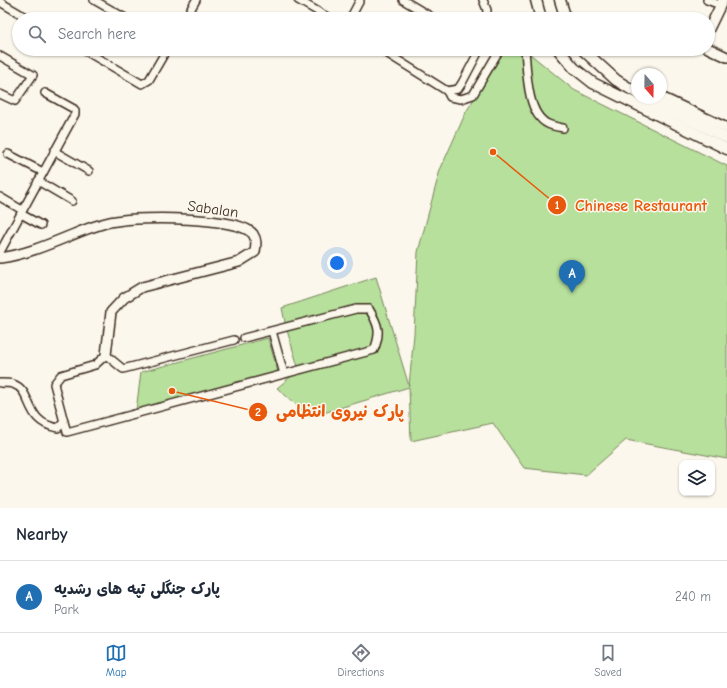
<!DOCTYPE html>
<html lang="en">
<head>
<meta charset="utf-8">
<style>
	:root { --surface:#fff; --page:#f6f6f7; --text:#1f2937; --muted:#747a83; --line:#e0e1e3; --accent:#1f6fb2 }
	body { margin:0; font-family:"Comic Neue","Playpen Sans Arabic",sans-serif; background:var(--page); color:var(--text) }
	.controls { position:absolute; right:12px; bottom:12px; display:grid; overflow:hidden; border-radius:8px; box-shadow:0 1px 3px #0004 }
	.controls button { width:36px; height:36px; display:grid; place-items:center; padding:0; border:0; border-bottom:1px solid var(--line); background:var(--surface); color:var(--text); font:20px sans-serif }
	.compass { position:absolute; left:631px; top:68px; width:36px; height:36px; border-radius:50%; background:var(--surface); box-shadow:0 1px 3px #0004; rotate:160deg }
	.you { position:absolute; left:337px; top:263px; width:14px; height:14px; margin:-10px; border:3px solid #fff; border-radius:50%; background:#1a73e8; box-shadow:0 0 0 6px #1a73e833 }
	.badge { display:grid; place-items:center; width:26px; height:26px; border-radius:50%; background:var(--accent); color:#fff; font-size:13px; font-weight:700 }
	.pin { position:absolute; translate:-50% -33px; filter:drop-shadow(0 1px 2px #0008) }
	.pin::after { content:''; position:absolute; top:21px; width:14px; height:12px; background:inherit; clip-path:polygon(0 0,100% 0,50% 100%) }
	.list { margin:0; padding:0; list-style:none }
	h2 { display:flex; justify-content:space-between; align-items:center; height:52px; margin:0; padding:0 16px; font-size:17px }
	h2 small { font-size:13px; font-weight:400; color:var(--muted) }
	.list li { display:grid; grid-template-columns:26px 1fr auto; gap:12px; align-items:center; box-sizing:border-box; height:72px; padding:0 16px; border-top:1px solid var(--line) }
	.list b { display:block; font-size:15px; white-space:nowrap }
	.list p { margin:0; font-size:13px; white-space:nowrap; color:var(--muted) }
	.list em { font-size:13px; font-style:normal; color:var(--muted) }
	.icon { flex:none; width:22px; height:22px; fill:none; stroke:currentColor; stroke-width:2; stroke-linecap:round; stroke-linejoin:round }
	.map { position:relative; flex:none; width:727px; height:508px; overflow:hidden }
	.search { position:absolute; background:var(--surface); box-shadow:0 1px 3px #0004; left:12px; right:12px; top:12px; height:44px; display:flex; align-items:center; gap:10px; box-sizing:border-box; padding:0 14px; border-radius:22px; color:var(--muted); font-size:15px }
	.sheet { height:124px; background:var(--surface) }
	nav { display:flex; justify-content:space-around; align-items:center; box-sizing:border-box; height:56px; border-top:1px solid var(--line); background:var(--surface); font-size:11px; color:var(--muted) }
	nav a { display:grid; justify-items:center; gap:2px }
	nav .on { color:var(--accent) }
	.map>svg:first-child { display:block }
	.green { fill:#b7e09c; stroke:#79855d }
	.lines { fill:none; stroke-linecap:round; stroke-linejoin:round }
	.minor-casing { stroke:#3b2a1e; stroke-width:10 }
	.tertiary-casing { stroke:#3b2a1e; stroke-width:12 }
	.secondary-casing { stroke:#3b2a1e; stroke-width:13 }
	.minor { stroke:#fbf7ec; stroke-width:7 }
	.tertiary { stroke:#fbf7ec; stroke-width:9 }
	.secondary { stroke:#fbf7ec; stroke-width:10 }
	.labels { text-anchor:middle; stroke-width:3; stroke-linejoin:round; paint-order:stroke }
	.street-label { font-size:15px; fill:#3b2a1e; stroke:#fbf7ec }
	.leader { fill:none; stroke:#e8590c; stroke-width:1.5 }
	.callout-dot { fill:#e8590c; stroke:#fbf7ec; stroke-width:1.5 }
	.mark-label { font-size:12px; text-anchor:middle; font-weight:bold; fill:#fff }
	.callout-label { font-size:16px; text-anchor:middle; font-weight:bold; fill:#e8590c; stroke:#fbf7ec; stroke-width:3; stroke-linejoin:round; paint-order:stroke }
</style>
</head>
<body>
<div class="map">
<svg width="727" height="508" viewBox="0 0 727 508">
	<rect width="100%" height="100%" fill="#fbf7ec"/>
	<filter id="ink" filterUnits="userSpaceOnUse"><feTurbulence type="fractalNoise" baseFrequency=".025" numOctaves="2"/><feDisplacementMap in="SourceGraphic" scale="8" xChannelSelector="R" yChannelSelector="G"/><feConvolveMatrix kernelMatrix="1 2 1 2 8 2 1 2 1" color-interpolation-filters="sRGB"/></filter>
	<g filter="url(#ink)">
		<g class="green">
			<path d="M505,49H524L574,90L727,166V459L626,440L586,475L524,468L493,423L411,441L409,387L310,417L277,388L299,370L286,327L282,308L376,277L409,386L414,334L418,252L440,170L466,112Z"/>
			<path d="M268,338L278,372L136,411L141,372Z"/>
		</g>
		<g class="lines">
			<defs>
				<g id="minor">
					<path d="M94,0L127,19"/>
					<path d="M298,0L331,19"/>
					<path d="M403,0L435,19"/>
					<path d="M483,0L487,10L486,19"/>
					<path d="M707,0L715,3"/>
					<path d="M0,2L29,19"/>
					<path d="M185,19L196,0"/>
					<path d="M350,19L360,0"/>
					<path d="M82,49L142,84L149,80L167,49"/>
					<path d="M380,49L447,91L450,97L461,99L473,95L500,49"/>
					<path d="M525,49C527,69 526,114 548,124C552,126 558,127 563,128"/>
					<path d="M0,56L33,75L15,101L0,94"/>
					<path d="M447,91L458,89L462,83L480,49"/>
					<path d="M54,151L89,171"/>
					<path d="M8,154L43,172"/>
					<path d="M38,181L72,201"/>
					<path d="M0,197L22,210"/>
					<path d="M21,214L41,225"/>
					<path d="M0,252L75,114V111L74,109L45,93"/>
					<path d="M272,331L284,374"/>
					<path d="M0,383C4,383 9,383 13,384C34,391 23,422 58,428L64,422L54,384L61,375L95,365L106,355L123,369L234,340"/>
					<path d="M64,422L67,432L374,350C381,333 379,325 369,309H356L244,338"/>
				</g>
				<g id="tertiary">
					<path d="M708,31L723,0"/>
					<path d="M708,48L727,57"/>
					<path d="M661,97L727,128"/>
					<path d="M0,258C23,255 45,246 67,237C82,231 99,223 116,221C139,217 239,216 253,234C257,240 256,245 255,252L239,262L142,287L124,298L111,312L106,355"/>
				</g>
				<g id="secondary">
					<path d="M536,0L541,19"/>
					<path d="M560,0L566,19"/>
					<path d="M558,49L574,68L593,83L727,149"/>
					<path d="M582,49L616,80L637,93"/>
					<path d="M644,98L727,138"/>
				</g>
			</defs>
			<use href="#minor" class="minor-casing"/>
			<use href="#tertiary" class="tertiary-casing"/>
			<use href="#secondary" class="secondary-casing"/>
			<use href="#minor" class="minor"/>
			<use href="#tertiary" class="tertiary"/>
			<use href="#secondary" class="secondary"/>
		</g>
	</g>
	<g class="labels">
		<g class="street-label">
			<text transform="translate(213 209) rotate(8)" y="5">Sabalan</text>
		</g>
	</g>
	<path class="leader" d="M493 152L557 205M172 391L258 412"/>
	<g class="callout-dot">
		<circle cx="493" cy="152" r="4"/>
		<circle cx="172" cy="391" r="4"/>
		<circle cx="557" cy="205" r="10"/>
		<circle cx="258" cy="412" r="10"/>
	</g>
	<g class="mark-label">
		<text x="557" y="209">1</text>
		<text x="258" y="416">2</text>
	</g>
	<g class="callout-label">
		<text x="641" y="211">Chinese Restaurant</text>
		<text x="340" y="417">پارک نیروی انتظامی</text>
	</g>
</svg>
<div class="controls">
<button><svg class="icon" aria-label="layers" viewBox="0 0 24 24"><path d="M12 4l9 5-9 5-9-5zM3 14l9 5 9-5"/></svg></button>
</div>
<svg class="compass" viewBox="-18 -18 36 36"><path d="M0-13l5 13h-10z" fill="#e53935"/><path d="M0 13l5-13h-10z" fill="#747a83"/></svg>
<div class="you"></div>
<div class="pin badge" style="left:572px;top:293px">A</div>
<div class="search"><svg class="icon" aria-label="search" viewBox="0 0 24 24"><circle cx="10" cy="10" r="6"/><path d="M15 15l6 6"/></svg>Search here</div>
</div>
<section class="sheet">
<h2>Nearby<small></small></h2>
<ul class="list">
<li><span class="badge">A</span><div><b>پارک جنگلی تپه های رشدیه</b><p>Park</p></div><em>240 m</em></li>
</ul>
</section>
<nav>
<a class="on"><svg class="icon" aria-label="map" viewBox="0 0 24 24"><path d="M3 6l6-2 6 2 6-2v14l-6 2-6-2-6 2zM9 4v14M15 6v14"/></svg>Map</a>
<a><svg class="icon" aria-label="directions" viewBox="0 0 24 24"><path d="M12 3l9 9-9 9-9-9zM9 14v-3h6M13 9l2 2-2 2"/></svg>Directions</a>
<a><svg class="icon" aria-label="saved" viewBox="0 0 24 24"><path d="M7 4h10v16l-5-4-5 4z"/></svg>Saved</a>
</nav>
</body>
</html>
